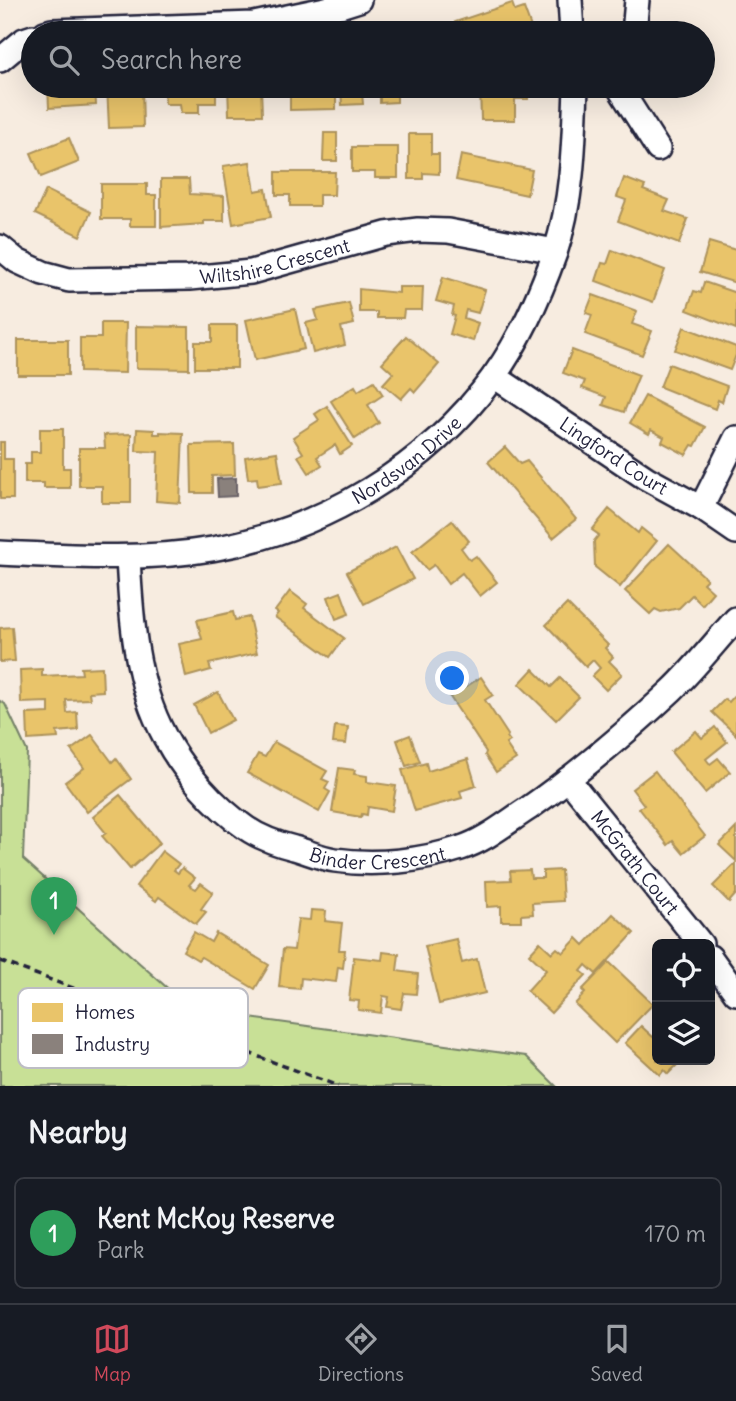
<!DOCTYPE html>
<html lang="en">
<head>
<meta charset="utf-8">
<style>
	:root { --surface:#171b24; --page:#242831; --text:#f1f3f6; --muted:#9ea1a6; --line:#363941; --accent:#d1495b }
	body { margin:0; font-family:Delius,sans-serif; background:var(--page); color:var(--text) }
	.controls { position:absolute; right:21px; bottom:21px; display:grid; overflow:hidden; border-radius:10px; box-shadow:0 7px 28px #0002 }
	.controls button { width:63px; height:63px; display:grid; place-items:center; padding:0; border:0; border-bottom:2px solid var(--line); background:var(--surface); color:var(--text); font:35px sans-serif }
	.you { position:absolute; left:453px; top:679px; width:24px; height:24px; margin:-18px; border:5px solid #fff; border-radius:50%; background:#1a73e8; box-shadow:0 0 0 10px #1a73e833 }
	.badge { display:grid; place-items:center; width:46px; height:46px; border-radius:50%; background:var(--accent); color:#fff; font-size:23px; font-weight:700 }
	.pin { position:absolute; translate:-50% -58px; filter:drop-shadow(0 2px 4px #0008) }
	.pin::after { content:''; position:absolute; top:37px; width:24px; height:21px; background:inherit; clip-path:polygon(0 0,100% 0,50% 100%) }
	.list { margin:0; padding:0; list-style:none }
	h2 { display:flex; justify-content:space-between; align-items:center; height:91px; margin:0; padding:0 28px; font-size:30px }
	h2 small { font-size:23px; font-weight:400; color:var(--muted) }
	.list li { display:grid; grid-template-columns:46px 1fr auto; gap:21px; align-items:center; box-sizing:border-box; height:112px; margin:0 14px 14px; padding:0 14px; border:2px solid var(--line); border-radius:10px }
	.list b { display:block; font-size:26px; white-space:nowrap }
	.list p { margin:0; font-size:23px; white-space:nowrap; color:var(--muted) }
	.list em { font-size:23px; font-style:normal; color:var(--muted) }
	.icon { flex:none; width:38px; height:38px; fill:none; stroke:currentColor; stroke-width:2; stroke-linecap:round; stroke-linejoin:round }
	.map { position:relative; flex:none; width:736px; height:1086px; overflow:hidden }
	.search { position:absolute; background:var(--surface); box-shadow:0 7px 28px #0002; left:21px; right:21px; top:21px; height:77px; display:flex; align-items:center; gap:18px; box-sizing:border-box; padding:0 24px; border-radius:38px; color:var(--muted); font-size:26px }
	.sheet { height:217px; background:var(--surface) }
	nav { display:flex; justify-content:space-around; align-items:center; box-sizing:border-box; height:98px; border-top:2px solid var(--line); background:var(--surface); font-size:19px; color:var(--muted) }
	nav a { display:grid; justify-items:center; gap:4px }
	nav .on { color:var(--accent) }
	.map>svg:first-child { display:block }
	.green { fill:#c8e096; stroke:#758168; stroke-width:2 }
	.homes { fill:#e9c46a; stroke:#ad935c; stroke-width:2 }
	.industry { fill:#8a817c; stroke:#6b6468; stroke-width:2 }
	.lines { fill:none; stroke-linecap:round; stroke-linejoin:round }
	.minor-casing { stroke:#22223b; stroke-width:28 }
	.path { stroke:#22223b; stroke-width:3.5; stroke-dasharray:7 5; stroke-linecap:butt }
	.minor { stroke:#fff; stroke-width:23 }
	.labels { text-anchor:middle; stroke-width:7; stroke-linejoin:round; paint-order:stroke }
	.street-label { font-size:19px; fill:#22223b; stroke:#fff }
	.key { fill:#fff; stroke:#bdbdc4; stroke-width:2 }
	.key-label { font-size:19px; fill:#22223b }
</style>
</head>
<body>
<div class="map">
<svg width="736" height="1086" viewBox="0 0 736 1086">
	<rect width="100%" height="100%" fill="#f7ece0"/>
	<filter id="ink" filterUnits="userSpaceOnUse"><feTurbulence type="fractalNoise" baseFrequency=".0143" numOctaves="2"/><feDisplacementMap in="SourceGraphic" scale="14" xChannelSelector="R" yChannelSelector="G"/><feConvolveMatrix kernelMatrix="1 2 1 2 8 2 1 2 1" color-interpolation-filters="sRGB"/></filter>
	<g filter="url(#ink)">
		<path class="green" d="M0,701L5,704L27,751L23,859L192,1010L526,1056L556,1086H0Z"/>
		<g class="homes">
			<path d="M512,3L515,11L524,8L532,30L522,33H459L455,22Z"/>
			<path d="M48,86H95L96,105L49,108Z"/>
			<path d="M107,86H142L143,127L109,128Z"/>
			<path d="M164,86H216V103H199V113H181L180,104H165Z"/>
			<path d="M228,86H261L262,115H229Z"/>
			<path d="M290,86H336V109L290,110Z"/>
			<path d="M341,86H397V102L380,103V93H362L363,104L342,105Z"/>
			<path d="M480,86H528V99H515V120H481Z"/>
			<path d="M324,133H337V161H323Z"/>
			<path d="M409,134H431V154H439V174L423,173V179H409Z"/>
			<path d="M69,138L79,162L41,177L31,153Z"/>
			<path d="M352,147H398V178H375V172H352Z"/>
			<path d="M461,155L532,170L527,195L456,180Z"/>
			<path d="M250,162L255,191L266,189L271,217L233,224L223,166Z"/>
			<path d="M276,172H335L334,195H319V206H290V195H276Z"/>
			<path d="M624,178L645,186L643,190L669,200L664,211L688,219L679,244L618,221L626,200L617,197Z"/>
			<path d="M161,179H189L190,194L224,196V221H204V224L161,227Z"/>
			<path d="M101,184H147V195H156V226H130V219H101Z"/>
			<path d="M46,190L91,212L80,236L35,214Z"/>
			<path d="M709,242L736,250V283L700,272Z"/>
			<path d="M612,250L665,270L653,302L596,281L602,263L607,264Z"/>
			<path d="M443,277L485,290L478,313L466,310L464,318L478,323L473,341L450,334L455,316L452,315L454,306L436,301Z"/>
			<path d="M704,282L736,293V329L687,310L694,291L701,293Z"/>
			<path d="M399,287H423L422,310H404L403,318H377V312H359V289L399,293Z"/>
			<path d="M593,295L637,311L632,324L652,331L642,355L585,334L592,315L586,313Z"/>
			<path d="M349,303L354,324L341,327L345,345L313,353L306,323L318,320L315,310Z"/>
			<path d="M295,309L304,349L255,360L246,320Z"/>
			<path d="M101,323H126L125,373L80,372V338H101Z"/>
			<path d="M212,325H237V368H195V342H212Z"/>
			<path d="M136,326L189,327V369L136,368Z"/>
			<path d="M684,327L736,347V355L730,370L675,350Z"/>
			<path d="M406,336L439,364L415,392L411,388L401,399L383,384L393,373L382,363Z"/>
			<rect x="18" y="340" width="50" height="35"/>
			<path d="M572,350L639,375L624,412L603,405L606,397L582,388L585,381L563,373Z"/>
			<path d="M669,364L727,386L722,402L718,400L715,409L660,387Z"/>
			<path d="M374,381L383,395L368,405L379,423L355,439L331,401L355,386L358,391Z"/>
			<path d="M645,396L705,427L695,446L692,445L686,455L662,442L664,437L651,430L649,434L630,423Z"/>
			<path d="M327,406L352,446L340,454L335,445L317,457L322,465L309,473L298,456L303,453L293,437L319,420L315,414Z"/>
			<path d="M40,429H63V468H70V488H44V483H25V464H31V452H40Z"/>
			<path d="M137,429L154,430V434H160V432L183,433L180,503L156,501L158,452L136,451Z"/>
			<path d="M131,434V503H102V486H79V448H105L104,435Z"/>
			<path d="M0,442H4V459H13V499H0Z"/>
			<path d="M234,444L235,475L212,476V493H192L191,445Z"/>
			<path d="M505,447L520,464L527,461L576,519L553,538L488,462Z"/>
			<path d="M277,452L282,483L258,486L257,478L248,479L245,457Z"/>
			<path d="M609,509L638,533L641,528L657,541L620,587L595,567L594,541L599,535L592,530Z"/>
			<path d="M452,520L469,541L461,548L470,560L476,556L497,582L480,596L462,573L448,584L434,565L427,570L412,552Z"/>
			<path d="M669,544L707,579L703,583L713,592L702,605L692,595L679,608L661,612L655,609L650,614L625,591Z"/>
			<path d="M396,547L413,579L364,604L347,572Z"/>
			<path d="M290,591L307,604L304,608L344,638L330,657L275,617L278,613L275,611Z"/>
			<path d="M341,592L349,614L336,619L328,597Z"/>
			<path d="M567,604L608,645L605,648L613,657L609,661L622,674L606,690L592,676L600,668L593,660L586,667L546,625Z"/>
			<path d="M233,612L235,620L249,617L257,653L209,664L211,670L186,677L179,644L202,639L197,620Z"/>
			<path d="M12,627L15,661L0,662V628Z"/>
			<path d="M102,667L103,691L89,692L90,699L66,700L67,713L77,712L78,730L57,732L58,738L28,740L27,714L49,713V702L21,703L20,670L42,669V676L82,674L81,668Z"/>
			<path d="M533,669L551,687L560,678L579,697L556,720L519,684Z"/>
			<path d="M481,677L493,695L485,700L508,735L507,737L510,741L506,744L516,759L496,772L485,755L486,752L450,697Z"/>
			<path d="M218,692L233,720L208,733L194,705Z"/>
			<path d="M736,694V735L712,712L725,699L729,702Z"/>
			<path d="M335,726L348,727L346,744L333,743Z"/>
			<path d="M715,727L727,742L706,759L710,764L718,758L730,772L705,793L671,752L696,731L702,738Z"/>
			<path d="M92,735L112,762L116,758L131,779L87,812L65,782L84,768L71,750Z"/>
			<path d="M410,735L420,762L406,766L397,740Z"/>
			<path d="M274,742L327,771L322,779L329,782L325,789L330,792L319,812L247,773L258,754L265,757Z"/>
			<path d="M468,759L476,786L460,791L462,798L415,811L402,770L426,763L428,771Z"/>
			<path d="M339,768L355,770L354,774L367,776V782L396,786L392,811L368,807L367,815L362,814L361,817L332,812Z"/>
			<path d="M655,771L705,836L683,853L673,841L668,845L639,808L644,805L632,789Z"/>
			<path d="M120,795L160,843L130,869L102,836L106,833L93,817Z"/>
			<path d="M736,828V861L719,845Z"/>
			<path d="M162,851L179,864L174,870L178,873L182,868L195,878L189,885L196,889L201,883L213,892L201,909L206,912L196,924L159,897L156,901L136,886Z"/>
			<path d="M736,863V894L729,902L713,886Z"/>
			<path d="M530,870L531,878H543V871L561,870L563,901L532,903L533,914L521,915V921H501V906L487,907L486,881L511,880L510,871Z"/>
			<path d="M311,910L326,911L325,921L342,923L339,950H345L343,968L338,967L336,982L301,978L300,989L279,987L283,949L294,950L298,919L310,920Z"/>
			<path d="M613,914L634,933L596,974L586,965L581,971L586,975L551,1013L527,991L546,970L529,954L540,942L552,953L557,948L563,953L577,938L584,945Z"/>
			<path d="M194,932L211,942L216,933L269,965L255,989L201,957L198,960L183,951Z"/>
			<path d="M456,939L462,963L477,959L485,993L439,1004L425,946Z"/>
			<path d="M383,952L399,954L397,971L418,974L416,994L404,993L401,1009L387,1007L389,997L383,996L381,1013L358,1010L359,1001L349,1000L354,957L382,960Z"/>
			<path d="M609,962L653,1004L615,1043L575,1004L585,993L582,990Z"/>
			<path d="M641,1026L653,1037L657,1033V1060H682L668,1074L664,1070L660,1075L625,1043Z"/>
		</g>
		<path class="industry" d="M236,478V496L218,497L217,479Z"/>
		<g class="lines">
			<defs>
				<g id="minor">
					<path d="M570,0L572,33"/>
					<path d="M45,33L52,31L254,24L340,6L359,0"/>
					<path d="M634,33L637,0"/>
					<path d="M0,60L24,40L33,37"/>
					<path d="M618,86L658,149"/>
					<path id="s1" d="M0,247L17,261L43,273L69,280L190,278L251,272L386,234L418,230L448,231L555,251"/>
					<path id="s2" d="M494,376L646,478L701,508L736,532"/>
					<path d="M701,508L736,438"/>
					<path id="s3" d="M0,553C70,556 142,561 212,549C322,530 427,468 494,376C520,340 540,295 555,253C573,199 574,142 576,86"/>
					<path id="s4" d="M128,557C131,618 135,682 165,737C183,771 214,806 246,828C259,837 278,844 294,848C308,852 321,858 335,860C376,866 421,861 461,848C486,840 507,822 529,808C579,773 627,732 672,690C695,668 715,642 736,619"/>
					<path id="s5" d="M568,779L701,944"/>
					<path d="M710,957L736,993"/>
				</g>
			</defs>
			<use href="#minor" class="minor-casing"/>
			<path class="path" d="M0,961L338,1086"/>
			<use href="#minor" class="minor"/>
		</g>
	</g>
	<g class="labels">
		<g class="street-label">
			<text dy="7" stroke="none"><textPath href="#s1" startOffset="285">Wiltshire Crescent</textPath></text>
			<text dy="7" stroke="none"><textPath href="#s2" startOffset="144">Lingford Court</textPath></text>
			<text dy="7" stroke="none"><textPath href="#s3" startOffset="429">Nordsvan Drive</textPath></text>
			<text dy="7" stroke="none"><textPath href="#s4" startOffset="446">Binder Crescent</textPath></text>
			<text dy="7" stroke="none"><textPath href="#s5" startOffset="107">McGrath Court</textPath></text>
		</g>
	</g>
	<rect x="18" y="988" width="230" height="80" rx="10" class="key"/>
	<rect x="32" y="1003" width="31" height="19" fill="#e9c46a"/>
	<rect x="32" y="1034" width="31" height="20" fill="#8a817c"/>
	<g class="key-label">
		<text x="75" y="1019">Homes</text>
		<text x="75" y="1051">Industry</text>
	</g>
</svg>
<div class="controls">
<button><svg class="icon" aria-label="locate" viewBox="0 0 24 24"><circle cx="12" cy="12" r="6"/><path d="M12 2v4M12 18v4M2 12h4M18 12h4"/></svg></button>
<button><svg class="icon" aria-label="layers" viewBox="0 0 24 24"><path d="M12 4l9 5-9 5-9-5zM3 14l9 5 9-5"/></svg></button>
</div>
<div class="you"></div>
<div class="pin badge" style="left:54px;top:935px;background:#2e9e5b">1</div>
<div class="search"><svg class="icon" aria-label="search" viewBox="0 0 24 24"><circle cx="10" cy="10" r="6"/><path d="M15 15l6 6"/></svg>Search here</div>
</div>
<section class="sheet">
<h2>Nearby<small></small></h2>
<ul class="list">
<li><span class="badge" style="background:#2e9e5b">1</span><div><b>Kent McKoy Reserve</b><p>Park</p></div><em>170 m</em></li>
</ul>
</section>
<nav>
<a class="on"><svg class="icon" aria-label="map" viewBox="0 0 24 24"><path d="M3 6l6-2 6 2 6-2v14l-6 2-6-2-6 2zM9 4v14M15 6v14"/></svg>Map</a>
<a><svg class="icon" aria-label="directions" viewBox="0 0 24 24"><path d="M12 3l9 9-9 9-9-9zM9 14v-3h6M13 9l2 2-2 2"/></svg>Directions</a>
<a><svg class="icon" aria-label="saved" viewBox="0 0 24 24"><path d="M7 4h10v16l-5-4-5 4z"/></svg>Saved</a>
</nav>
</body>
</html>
